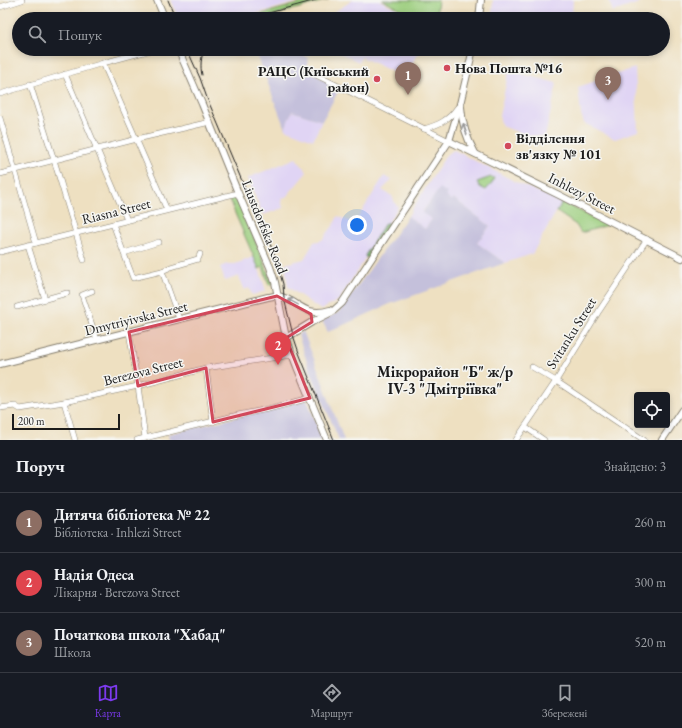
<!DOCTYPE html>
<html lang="uk">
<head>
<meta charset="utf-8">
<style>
	:root { --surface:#171b24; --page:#242831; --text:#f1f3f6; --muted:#9ea1a6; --line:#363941; --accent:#7c3aed }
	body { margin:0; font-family:"EB Garamond",serif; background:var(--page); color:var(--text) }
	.controls { position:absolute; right:12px; bottom:12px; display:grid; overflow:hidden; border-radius:4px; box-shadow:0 2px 6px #0003 }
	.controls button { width:36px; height:36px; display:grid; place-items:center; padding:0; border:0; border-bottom:1px solid var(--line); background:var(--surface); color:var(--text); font:20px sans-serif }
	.scale { position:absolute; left:12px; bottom:10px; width:108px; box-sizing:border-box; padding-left:4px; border:2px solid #1c1c1c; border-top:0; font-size:11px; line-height:14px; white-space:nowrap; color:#1c1c1c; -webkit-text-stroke:3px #f6f6f2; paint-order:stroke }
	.you { position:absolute; left:357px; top:225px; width:14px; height:14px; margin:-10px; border:3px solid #fff; border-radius:50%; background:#1a73e8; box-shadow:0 0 0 6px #1a73e833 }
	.badge { display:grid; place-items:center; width:26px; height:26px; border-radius:50%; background:var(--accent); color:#fff; font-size:13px; font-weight:700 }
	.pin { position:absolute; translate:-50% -33px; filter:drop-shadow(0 1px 2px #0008) }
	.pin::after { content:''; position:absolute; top:21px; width:14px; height:12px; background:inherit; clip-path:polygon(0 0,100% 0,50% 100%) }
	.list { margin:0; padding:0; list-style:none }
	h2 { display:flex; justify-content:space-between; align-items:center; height:52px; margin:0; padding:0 16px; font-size:17px }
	h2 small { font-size:13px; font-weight:400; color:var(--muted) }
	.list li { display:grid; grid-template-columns:26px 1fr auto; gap:12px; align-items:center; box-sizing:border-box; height:60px; padding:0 16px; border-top:1px solid var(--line) }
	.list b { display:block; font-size:15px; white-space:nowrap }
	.list p { margin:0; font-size:13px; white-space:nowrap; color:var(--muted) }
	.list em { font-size:13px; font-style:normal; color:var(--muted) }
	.icon { flex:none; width:22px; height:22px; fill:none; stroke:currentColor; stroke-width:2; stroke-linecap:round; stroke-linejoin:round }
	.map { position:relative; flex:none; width:682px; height:440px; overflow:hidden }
	.search { position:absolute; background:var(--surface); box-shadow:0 2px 6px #0003; left:12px; right:12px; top:12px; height:44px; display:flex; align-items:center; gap:10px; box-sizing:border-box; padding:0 14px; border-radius:22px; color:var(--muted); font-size:15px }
	.sheet { height:232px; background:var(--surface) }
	nav { display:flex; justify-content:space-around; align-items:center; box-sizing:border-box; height:56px; border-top:1px solid var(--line); background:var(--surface); font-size:11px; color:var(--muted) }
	nav a { display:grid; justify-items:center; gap:2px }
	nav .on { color:var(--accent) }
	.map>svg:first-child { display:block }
	.built { fill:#e0d4f4 }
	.industrial { fill:#c4c0db }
	.green { fill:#9cce7e; stroke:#5c754d }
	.forest { fill:#7db16d; stroke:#4c6644 }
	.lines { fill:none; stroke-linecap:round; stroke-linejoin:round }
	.minor-casing { stroke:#857e6e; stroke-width:6 }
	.major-casing { stroke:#857e6e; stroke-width:8 }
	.minor { stroke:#fff; stroke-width:5 }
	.major { stroke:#fff; stroke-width:6 }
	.tram { stroke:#1c1c1c; stroke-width:1 }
	.oneway { stroke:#999 }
	.marked { fill:#d1495b; fill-opacity:0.2; stroke:#d1495b; stroke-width:3; stroke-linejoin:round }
	.poi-dot { fill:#d1495b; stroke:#f6f6f2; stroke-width:1.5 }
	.labels { text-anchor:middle; stroke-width:3; stroke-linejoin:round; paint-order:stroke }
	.poi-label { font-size:14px; font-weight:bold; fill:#1c1c1c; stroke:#f6f6f2; text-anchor:start }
	.street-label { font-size:14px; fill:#1c1c1c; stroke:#f6f6f2 }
	.neighbourhood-label { font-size:15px; font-weight:bold; fill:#1c1c1c; stroke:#f6f6f2 }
</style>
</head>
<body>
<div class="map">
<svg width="682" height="440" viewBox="0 0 682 440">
	<rect width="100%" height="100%" fill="#f6f6f2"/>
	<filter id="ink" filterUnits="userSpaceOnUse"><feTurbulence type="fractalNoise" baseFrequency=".025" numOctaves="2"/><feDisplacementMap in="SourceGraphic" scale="8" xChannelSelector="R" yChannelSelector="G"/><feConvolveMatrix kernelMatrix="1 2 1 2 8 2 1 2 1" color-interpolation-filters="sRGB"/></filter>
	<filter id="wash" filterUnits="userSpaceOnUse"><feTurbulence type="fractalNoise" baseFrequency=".012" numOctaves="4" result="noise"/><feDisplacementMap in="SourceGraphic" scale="16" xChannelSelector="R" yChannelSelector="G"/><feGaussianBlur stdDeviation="0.9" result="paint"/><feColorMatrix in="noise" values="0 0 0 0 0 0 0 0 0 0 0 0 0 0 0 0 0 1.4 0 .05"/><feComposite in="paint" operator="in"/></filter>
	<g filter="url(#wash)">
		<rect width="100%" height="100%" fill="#eee0c1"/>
		<g class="built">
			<path d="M171,0H305L238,19L233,13L216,19H181V16L178,18Z"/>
			<path d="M353,0H379L417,19H331L333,13Z"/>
			<path d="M493,0H573L572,19H492Z"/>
			<path d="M609,0H647L613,12Z"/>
			<path d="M332,49H423L416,56L405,78L362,57L359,62Z"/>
			<path d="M635,68L638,131L615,139L584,123L581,114L578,87Z"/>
			<path d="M509,71L557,83L545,137L525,135L502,126L499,116Z"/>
			<path d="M292,111L322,121L313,140L285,129Z"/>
			<path d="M454,150L518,183L562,202L532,254L505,263L477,243L490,226L453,198L451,201L445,195L446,194L440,189L422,212L432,219L425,229L408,216L447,154Z"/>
			<path d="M296,158L307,172L286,197L281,199L283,208L263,215L248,178Z"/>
			<path d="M384,176L392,180L382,190L392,196L395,203L398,207L339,300L321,310L288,287L285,264L304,259L314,242L322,240L333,226L338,216L354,224Z"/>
			<path d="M254,257L259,269L266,291L252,295L249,288L244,290L239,276L225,281L220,267L227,264H235Z"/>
		</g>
		<g class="industrial">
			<path d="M255,49H291L309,58L305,69L340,88L322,121L292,111L285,129Z"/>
			<path d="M440,188L447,193L446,195L451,201L453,198L490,226L477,243L505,263L390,304L328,332L322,321L339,312L408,216L425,229L432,219L422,213Z"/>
			<path d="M303,331L314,359L344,440H339L308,365L298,335Z"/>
			<path d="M307,400L323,440H169L168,434Z"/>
		</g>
		<g class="green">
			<path d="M312,0H328L260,19H244Z"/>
			<path d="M382,0H438L436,19H420Z"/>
			<path d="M491,177L494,178L492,183L486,190L480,187L477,182Z"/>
			<path d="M237,196L266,267L272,284L269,285L263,267L259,269L234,211L230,199Z"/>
			<path d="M562,202L608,225L581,233L576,225L557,212Z"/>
		</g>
		<path class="forest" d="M385,223H388L389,225L369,257L366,258L365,255L366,254Z"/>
	</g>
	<g filter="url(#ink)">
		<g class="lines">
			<defs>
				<g id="minor">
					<path d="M0,7L22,0"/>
					<path d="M103,63L167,210"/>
					<path d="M306,70L449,141"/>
					<path d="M65,74L127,220"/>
					<path d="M30,84L54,160L84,260"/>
					<path d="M0,94L103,63L155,49"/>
					<path d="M0,118L36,243"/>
					<path d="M424,129C438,125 449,120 457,108"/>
					<path d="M0,174L137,139L210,122"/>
					<path d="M113,224L133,278L162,271L179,319"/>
					<path d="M28,245L45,299"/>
					<path d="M0,252L238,193"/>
					<path d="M124,253L159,242"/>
					<path d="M162,271L171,267L198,259L199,257L200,254"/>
					<path d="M92,291L82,295L97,340"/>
					<path d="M17,307L67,293"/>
					<path d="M129,332L138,386L145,438"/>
					<path d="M532,367L556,381L644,440"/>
					<path d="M206,368L213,422"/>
					<path d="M64,402L75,440"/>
					<path d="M0,408L15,406L20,409L64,402L138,386L206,368L292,355"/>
					<path d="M525,427L544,440"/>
					<path d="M137,440L238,415L268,409L310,398"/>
					<path d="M516,440L556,381L599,311L647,239"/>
				</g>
				<g id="major">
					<path d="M157,0L165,19"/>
					<path d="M479,19L481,0"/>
					<path d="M178,49L202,104L238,193L270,267L275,282L286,338L297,367L327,440"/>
					<path d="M461,107C462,124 467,139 475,153"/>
					<path d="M449,141L559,195L682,258"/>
					<path d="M286,338L312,322L332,312L342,303L449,141L460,104L473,49"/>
					<path d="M0,364L268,297C271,297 275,295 278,296C299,300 303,318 330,310"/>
					<path d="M662,440L682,410"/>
				</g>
			</defs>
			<use href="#minor" class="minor-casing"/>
			<use href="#major" class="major-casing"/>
			<use href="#minor" class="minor"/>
			<use href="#major" class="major"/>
			<g class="tram">
				<path d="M168,0L176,19"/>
				<path d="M247,19L316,0"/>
				<path d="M187,49L200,78L207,98L242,181L274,253L283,284L284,298L293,335L299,353L334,440"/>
				<path d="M202,75C200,66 201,58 204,49"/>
			</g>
		</g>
		<defs><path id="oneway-shaft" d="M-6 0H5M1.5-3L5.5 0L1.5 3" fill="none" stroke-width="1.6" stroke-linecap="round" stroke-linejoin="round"/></defs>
		<g class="oneway">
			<use href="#oneway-shaft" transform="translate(465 129) rotate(-108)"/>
			<use href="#oneway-shaft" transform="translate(293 302) rotate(-151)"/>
		</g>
	</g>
	<path class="marked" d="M277,296L311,314L312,322L286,338L310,398L213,422L206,368L138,386L129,332Z"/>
	<g class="poi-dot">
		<circle cx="447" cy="68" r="4"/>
		<circle cx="377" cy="79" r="4"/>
		<circle cx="508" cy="146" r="4"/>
	</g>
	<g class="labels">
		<g class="poi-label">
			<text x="455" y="73">Нова Пошта №16</text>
			<text x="369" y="76" text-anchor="end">РАЦС (Київський<tspan x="369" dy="16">район)</tspan></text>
			<text x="516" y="143">Відділення<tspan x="516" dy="16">зв'язку № 101</tspan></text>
		</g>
		<g class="street-label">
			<text transform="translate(582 193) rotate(27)" y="5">Inhlezy Street</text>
			<text transform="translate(116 211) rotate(-14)" y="5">Riasna Street</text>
			<text transform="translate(265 227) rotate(68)" y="5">Liustdorfska Road</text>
			<text transform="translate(136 318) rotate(-14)" y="5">Dmytriyivska Street</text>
			<text transform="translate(571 333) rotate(-58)" y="5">Svitanku Street</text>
			<text transform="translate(143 371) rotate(-14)" y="5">Berezova Street</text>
		</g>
		<g class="neighbourhood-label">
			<text x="445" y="377">Мікрорайон "Б" ж/р<tspan x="445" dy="17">IV-3 "Дмітріївка"</tspan></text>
		</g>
	</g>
</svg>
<div class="controls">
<button><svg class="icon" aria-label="locate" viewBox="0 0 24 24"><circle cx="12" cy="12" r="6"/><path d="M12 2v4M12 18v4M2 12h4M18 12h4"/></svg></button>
</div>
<div class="scale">200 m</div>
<div class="you"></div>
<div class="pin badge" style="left:408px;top:95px;background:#8d6e63">1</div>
<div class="pin badge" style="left:278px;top:365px;background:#e0444e">2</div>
<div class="pin badge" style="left:608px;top:100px;background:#8d6e63">3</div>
<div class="search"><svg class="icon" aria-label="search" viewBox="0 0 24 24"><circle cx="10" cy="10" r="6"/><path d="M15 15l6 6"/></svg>Пошук</div>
</div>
<section class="sheet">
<h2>Поруч<small>Знайдено: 3</small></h2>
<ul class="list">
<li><span class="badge" style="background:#8d6e63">1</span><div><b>Дитяча бібліотека № 22</b><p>Бібліотека · Inhlezi Street</p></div><em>260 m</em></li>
<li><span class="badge" style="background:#e0444e">2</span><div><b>Надія Одеса</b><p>Лікарня · Berezova Street</p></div><em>300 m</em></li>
<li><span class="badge" style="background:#8d6e63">3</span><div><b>Початкова школа &quot;Хабад&quot;</b><p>Школа</p></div><em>520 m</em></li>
</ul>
</section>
<nav>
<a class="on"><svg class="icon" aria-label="map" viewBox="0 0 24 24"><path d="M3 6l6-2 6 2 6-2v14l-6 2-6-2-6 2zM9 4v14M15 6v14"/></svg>Карта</a>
<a><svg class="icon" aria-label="directions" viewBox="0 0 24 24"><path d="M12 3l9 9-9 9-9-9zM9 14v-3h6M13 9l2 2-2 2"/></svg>Маршрут</a>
<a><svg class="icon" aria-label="saved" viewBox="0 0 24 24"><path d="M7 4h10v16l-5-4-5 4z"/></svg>Збережені</a>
</nav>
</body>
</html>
